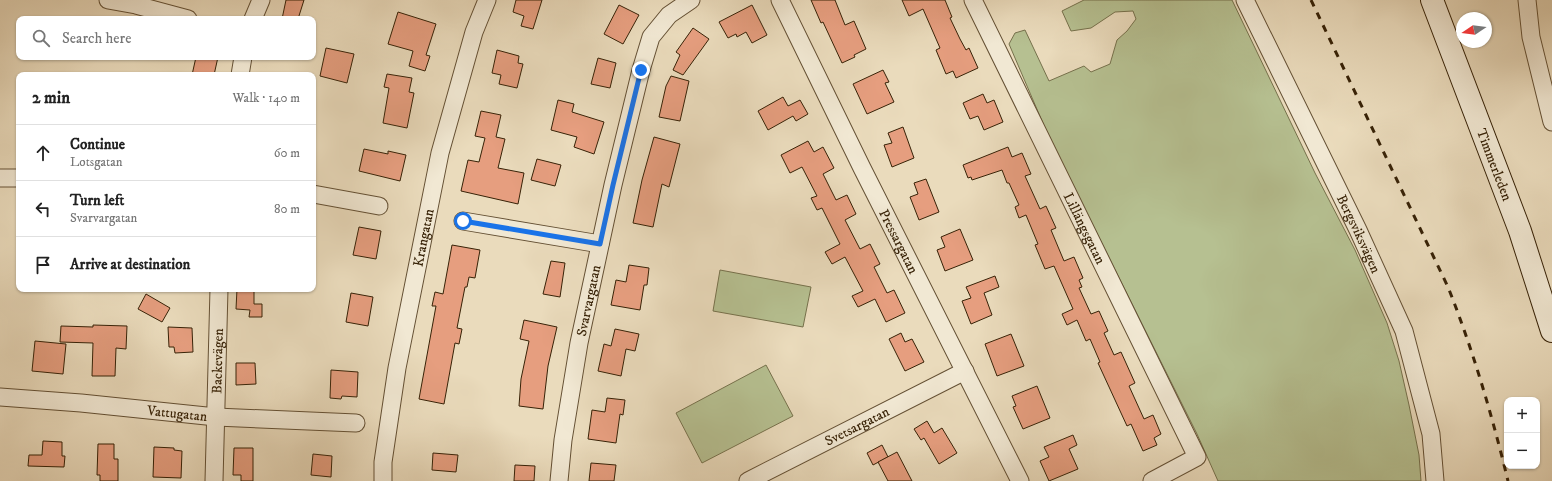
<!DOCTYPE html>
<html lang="en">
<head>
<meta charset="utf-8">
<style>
	:root { --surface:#fff; --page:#f6f6f6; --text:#222; --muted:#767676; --line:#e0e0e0 }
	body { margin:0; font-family:"IM FELL DW Pica",serif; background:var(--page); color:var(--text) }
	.controls { position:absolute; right:12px; bottom:12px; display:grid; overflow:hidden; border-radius:8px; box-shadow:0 1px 3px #0004 }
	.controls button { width:36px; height:36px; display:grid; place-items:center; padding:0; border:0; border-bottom:1px solid var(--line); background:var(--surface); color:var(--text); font:20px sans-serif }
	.compass { position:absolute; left:1456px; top:12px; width:36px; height:36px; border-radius:50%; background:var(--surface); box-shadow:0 1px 3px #0004; rotate:257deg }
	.stop { position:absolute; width:12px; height:12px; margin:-9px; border:3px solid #1a73e8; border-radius:50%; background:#fff }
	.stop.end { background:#1a73e8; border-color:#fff; box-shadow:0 1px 4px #0008 }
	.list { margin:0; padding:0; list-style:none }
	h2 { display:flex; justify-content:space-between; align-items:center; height:52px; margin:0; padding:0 16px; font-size:17px }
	h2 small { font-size:13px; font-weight:400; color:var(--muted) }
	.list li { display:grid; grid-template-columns:26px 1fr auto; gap:12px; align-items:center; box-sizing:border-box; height:56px; padding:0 16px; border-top:1px solid var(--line) }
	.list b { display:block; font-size:15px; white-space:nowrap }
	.list p { margin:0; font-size:13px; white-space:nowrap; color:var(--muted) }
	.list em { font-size:13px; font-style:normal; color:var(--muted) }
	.icon { flex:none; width:22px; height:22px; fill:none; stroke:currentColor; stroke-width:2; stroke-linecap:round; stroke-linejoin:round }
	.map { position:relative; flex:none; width:1552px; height:481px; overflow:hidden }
	.search { position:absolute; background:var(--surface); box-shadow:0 1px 3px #0004; left:16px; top:16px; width:300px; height:44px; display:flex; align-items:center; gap:10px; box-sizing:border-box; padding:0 14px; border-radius:8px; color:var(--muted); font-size:15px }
	.panel { position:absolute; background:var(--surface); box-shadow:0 1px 3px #0004; left:16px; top:72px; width:300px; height:220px; border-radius:8px }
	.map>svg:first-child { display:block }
	.green { fill:#b6c091; stroke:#76714c }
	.building { fill:#e69e7f; stroke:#372207 }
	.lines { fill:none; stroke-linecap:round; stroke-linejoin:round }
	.minor-casing { stroke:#645034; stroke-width:19 }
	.secondary-casing { stroke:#372207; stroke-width:24 }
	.minor { stroke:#f1e8d3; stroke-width:17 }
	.secondary { stroke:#f1e8d3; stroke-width:22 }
	.rail { stroke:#372207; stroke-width:3; stroke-dasharray:7 7; stroke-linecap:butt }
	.route { stroke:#1a73e8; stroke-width:5 }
	.labels { text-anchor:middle; stroke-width:3.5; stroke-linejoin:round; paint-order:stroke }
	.street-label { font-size:14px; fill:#372207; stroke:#f1e8d3 }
</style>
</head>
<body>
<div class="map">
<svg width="1552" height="481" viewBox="0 0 1552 481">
	<rect width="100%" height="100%" fill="#eadbbc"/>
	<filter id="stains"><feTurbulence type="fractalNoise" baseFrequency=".005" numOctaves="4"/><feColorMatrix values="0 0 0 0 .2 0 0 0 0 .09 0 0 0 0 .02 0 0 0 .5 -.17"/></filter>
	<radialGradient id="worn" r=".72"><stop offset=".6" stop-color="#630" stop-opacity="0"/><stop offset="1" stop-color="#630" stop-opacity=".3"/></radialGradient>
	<g class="green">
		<path d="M1084,0H1232L1315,173L1355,250L1387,323L1399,361L1409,405L1419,455L1421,481H1218L1197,434L1051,142L1009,44L1015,33L1025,30L1049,81L1084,66L1091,72L1110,64L1117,40L1127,31L1136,19L1133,11L1115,12L1091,28L1071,31L1062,11Z"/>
		<path d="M720,270L811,287L803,327L713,311Z"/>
		<path d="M766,365L793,416L702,463L676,413Z"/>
	</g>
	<g class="building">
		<path d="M286,0H304L298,19H282Z"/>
		<path d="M516,0H542L533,29L521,26L524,16L513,12Z"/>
		<path d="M811,0H835L845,25L854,21L866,49L854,55L855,57L842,63L823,22L821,23Z"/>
		<path d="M902,0H945L952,17L950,18L960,39L966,50L969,48L978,68L956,78L953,71L946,74L936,50L940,48L923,9L909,16Z"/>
		<path d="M619,5L639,15L623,44L604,34Z"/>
		<path d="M752,5L767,35L752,43L746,32L737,37L736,34L728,38L719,22Z"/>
		<path d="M398,12L436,24L426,55L430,56L425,71L409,66L413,51L388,44Z"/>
		<path d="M693,28L709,39L683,75L673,70L680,55L676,52Z"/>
		<path d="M326,48L354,54L347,83L320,76Z"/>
		<path d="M497,50L519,56L518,63L523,64L517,88L499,84L501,75L492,73Z"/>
		<path d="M196,57H218L214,75H192Z"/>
		<path d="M598,58L616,63L610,88L591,84Z"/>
		<path d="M883,70L889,82L885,83L894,102L867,114L853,84Z"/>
		<path d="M387,74L412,78L409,92L414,93L407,128L383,123L389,88L384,87Z"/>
		<path d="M671,76L689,81L680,121L659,117L666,86Z"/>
		<path d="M983,94L987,103L994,100L1003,122L984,130L978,116L970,119L963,103Z"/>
		<path d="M783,97L788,106L800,100L808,114L796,121L793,116L768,130L758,111Z"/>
		<path d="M558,100L574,104L572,112L604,122L594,154L574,147L577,137L551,130Z"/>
		<path d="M481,111L501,115L496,137L505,139L498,168L524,173L518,204L461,191L468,160L479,162L485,138L475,136Z"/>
		<path d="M903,127L914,158L892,167L884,145L892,143L888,133Z"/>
		<path d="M654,137L680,144L669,187L662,184L653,227L633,223L642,180Z"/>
		<path d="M808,141L814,152L823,147L834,168L823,174L836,200L847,195L856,214L845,220L860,249L870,244L880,264L874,267L887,293L894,290L905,313L886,322L875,299L858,307L852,296L863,291L845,257L832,264L825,252L840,244L822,208L817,210L811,198L817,196L802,167L790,173L781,155Z"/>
		<path d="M1008,147L1012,157L1022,153L1031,174L1025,176L1040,209L1046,206L1056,228L1051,230L1064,261L1074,257L1083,278L1079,280L1082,287L1079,288L1091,314L1099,311L1108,331L1104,333L1114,355L1121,352L1135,383L1129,386L1144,419L1153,415L1161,434L1154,438L1157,445L1143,451L1131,424L1127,426L1098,363L1100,362L1090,339L1086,341L1077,320L1067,325L1062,314L1073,309L1054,266L1045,269L1035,245L1038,244L1026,215L1019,218L1015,207L1019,205L1009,183H1007L1002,170L972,180L971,177L968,178L963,165Z"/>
		<path d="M364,149L388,154V151L406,155L400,181L359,171Z"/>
		<path d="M537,159L561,165L555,186L531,180Z"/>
		<path d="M926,179L939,212L919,220L910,197L918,194L914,183Z"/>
		<path d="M359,227L381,231L376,259L353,255Z"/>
		<path d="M960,229L973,260L945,271L937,250L945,247L941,237Z"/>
		<path d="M452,245L480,250L475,278L469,277L467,287H465L457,328L462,329L459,344L455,343L444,404L419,399L436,306H432L435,292L443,294Z"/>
		<path d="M551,261L565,263L560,297L543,294Z"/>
		<path d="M629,265L649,268L647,285H644L640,310L611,305L616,280L626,282Z"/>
		<path d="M995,276L999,287L984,293L992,315L971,324L962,301L971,298L966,287Z"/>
		<path d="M237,289H254V304H262V317H249L250,310L236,309Z"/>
		<path d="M351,293L373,297L368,326L346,322Z"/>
		<path d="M146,294L170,308L162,322L138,309Z"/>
		<path d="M524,320L557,327L548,366L543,409L519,406L521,379L529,341L520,339Z"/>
		<path d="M93,325L127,326L126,349L116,348L115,376H92L93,343L60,342L61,326L93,327Z"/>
		<path d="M168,327L192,328L193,352L175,353L174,347H169Z"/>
		<path d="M615,329L639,334L635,351L626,349L621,376L598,371L604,344L611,346Z"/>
		<path d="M901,333L905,342L912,339L924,362L905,371L889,339Z"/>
		<path d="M1011,334L1024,366L997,376L985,344Z"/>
		<path d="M35,341L66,344L63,374L32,371Z"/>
		<path d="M236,363H255L256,384L236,385Z"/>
		<path d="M331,370L358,372L357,397L342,396L341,399L330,398Z"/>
		<path d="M1037,386L1050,418L1023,429L1013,407L1016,406L1012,396Z"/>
		<path d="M607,398L625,400L623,415L620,414L616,443L588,439L592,410L605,412Z"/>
		<path d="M927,421L934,433L942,428L957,453L939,464L924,438L921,440L914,429Z"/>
		<path d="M1073,435L1077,445L1069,449L1078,469L1049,481L1040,461L1049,457L1044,447Z"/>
		<path d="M43,441L62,442V456H65L64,467L28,466L29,455H42Z"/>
		<path d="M98,444H114V459H118V481H100V475H97Z"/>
		<path d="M882,445L888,457L873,465L867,453Z"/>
		<path d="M154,447L174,448V450L182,451L181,478L153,477Z"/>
		<path d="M234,448H253V481H241V475H233Z"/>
		<path d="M897,452L912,481H888L878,462Z"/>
		<path d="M433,453L458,455L456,472L432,470Z"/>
		<path d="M313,454L332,456L331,477L311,475Z"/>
		<path d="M591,463L616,465L614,481H589Z"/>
		<path d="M515,465L535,466L534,481H514Z"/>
	</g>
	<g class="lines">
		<defs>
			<g id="minor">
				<path d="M108,0L136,5L188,19"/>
				<path id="s1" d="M780,0L862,168L1020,481"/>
				<path id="s2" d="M973,0L1197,457L1152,481"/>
				<path id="s3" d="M1245,0L1358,230L1404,331L1431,434L1435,481"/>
				<path d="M1527,0L1531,37L1552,122"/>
				<path d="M253,19L261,0"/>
				<path d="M240,75L243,57"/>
				<path d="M0,178H19"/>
				<path d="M313,194L379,206"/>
				<path d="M463,221L600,244"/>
				<path id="s4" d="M0,397L81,403L216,417L356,423"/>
				<path id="s5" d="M214,481L219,289"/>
				<path id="s6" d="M383,481V462L397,368L440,153L474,32L487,0"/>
				<path id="s7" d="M559,481L563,440L579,343L613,185L641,70L651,37L669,15L691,0"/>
				<path id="s8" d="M748,481L965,371"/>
			</g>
			<g id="secondary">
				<path id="s9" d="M1432,0L1520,231L1552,331"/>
			</g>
		</defs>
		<use href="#minor" class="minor-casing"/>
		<use href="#secondary" class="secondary-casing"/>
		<use href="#minor" class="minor"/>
		<use href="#secondary" class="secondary"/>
		<path class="rail" d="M1311,0L1448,287C1473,350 1492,415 1508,481"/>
	</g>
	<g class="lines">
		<path class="route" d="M463,221L600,244L613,185L641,70"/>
	</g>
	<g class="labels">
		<g class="street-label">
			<text dy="5" stroke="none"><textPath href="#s9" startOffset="176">Timmerleden</textPath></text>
			<text dy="5" stroke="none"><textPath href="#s2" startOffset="254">Lillängsgatan</textPath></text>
			<text dy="5" stroke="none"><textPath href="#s3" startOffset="260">Bergsviksvägen</textPath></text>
			<text dy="5" stroke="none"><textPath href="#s6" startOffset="247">Krangatan</textPath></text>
			<text dy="5" stroke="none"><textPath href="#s1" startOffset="269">Pressargatan</textPath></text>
			<text dy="5" stroke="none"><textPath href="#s7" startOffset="183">Svarvargatan</textPath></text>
			<text dy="5" stroke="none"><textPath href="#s5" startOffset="120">Backevägen</textPath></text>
			<text dy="5" stroke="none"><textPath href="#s4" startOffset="178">Vattugatan</textPath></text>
			<text dy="5" stroke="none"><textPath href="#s8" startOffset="122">Svetsargatan</textPath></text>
		</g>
	</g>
	<rect width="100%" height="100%" filter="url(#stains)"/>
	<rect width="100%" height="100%" fill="url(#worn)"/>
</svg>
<div class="controls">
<button>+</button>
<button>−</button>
</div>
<svg class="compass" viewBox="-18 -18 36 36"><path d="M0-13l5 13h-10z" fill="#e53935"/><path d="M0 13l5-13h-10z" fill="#767676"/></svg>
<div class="stop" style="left:463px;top:221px"></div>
<div class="stop end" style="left:641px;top:70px"></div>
<div class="search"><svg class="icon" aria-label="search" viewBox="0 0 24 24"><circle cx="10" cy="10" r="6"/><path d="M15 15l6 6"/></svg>Search here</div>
<section class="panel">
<h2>2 min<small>Walk · 140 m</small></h2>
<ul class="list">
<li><svg class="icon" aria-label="ahead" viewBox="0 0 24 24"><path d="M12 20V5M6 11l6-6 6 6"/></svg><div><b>Continue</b><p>Lotsgatan</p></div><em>60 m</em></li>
<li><svg class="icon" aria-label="left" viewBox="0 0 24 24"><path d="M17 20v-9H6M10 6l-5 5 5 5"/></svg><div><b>Turn left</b><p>Svarvargatan</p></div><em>80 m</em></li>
<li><svg class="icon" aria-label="arrive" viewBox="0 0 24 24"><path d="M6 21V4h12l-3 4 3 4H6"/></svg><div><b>Arrive at destination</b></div></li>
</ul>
</section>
</div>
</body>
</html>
